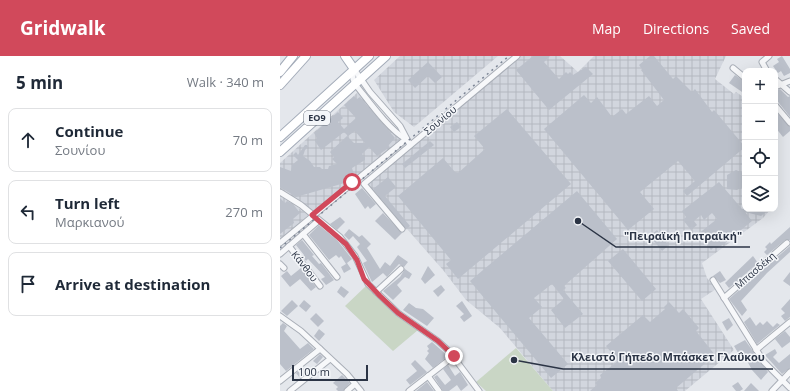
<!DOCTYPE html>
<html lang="en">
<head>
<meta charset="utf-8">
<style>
	:root { --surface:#fff; --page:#f2f2f3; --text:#1f2937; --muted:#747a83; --line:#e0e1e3; --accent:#d1495b }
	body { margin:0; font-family:"Open Sans",sans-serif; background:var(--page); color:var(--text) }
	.controls { position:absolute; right:12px; top:12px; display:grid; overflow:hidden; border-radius:8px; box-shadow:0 4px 16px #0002 }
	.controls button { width:36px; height:36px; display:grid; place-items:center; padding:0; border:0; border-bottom:1px solid var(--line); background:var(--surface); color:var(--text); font:20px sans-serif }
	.scale { position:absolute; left:12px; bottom:10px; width:76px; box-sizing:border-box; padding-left:4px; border:2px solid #2b3445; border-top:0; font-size:11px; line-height:14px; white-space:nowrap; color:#2b3445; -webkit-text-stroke:3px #f4f6f9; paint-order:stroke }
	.stop { position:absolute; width:12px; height:12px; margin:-9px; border:3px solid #d1495b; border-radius:50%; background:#fff }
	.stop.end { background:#d1495b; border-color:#fff; box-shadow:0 1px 4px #0008 }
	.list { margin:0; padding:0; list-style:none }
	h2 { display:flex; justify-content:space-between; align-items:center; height:52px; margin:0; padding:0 16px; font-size:17px }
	h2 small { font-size:13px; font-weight:400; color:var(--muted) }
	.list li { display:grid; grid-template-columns:26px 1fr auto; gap:12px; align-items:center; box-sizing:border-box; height:64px; margin:0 8px 8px; padding:0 8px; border:1px solid var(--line); border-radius:8px }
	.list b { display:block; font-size:15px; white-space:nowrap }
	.list p { margin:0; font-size:13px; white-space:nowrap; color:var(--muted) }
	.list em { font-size:13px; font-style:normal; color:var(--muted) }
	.icon { flex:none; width:22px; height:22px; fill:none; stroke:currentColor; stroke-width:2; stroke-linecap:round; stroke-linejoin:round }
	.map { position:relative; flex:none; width:510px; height:335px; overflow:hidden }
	header { display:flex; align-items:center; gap:24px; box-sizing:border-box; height:56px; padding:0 20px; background:var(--accent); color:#fff }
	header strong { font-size:19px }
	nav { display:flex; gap:22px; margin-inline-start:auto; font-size:14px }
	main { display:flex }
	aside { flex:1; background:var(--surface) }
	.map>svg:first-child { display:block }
	.industrial { fill:url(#industrial-grid) }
	.park { fill:#c9d6c5 }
	.building { fill:#bbc0ca }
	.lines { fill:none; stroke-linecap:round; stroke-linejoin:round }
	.minor-casing { stroke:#a9aeb7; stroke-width:7 }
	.primary-casing { stroke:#a3abb8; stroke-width:10 }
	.minor { stroke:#f7f8fa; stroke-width:5 }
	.primary { stroke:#fff; stroke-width:8 }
	.rail { stroke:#7d8696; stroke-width:1.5; stroke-dasharray:2 4; stroke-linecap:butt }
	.route { stroke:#d1495b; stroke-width:5 }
	.labels { text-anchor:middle; stroke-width:3; stroke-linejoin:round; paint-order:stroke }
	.shield { fill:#f4f6f9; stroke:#676e7b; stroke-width:1 }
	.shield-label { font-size:9px; font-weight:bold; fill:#2b3445 }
	.street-label { font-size:10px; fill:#2b3445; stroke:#f4f6f9 }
	.leader { fill:none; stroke:#2b3445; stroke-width:1.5 }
	.callout-dot { fill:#2b3445; stroke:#f4f6f9; stroke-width:1.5 }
	.callout-label { font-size:11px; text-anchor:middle; font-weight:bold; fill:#2b3445; stroke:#f4f6f9; stroke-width:3; stroke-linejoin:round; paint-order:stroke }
</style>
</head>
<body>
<header>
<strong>Gridwalk</strong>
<nav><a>Map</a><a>Directions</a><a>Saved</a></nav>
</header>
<main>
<aside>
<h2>5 min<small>Walk · 340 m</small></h2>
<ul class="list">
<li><svg class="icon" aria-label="ahead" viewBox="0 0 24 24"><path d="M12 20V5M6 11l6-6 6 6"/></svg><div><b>Continue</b><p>Σουνίου</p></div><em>70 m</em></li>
<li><svg class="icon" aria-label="left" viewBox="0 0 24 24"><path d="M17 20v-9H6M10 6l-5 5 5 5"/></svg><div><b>Turn left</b><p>Μαρκιανού</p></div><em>270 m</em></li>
<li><svg class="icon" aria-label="arrive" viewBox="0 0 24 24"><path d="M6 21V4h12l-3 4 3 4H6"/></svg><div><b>Arrive at destination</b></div></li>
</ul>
</aside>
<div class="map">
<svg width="510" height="335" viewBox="0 0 510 335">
	<defs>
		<pattern id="industrial-grid" width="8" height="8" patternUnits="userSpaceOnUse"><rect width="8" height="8" fill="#d2d6de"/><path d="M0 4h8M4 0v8" fill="none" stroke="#b4b8c0"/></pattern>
	</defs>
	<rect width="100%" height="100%" fill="#e4e7ec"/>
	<g class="industrial">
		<path d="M120,0H218L134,71L114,56L94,24Z"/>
		<path d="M240,0H280L298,16L314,0H446L435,23L454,38L456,36L465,42V153H491L483,162L422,207L427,222L436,233L421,243L454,294L405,335H273L220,272L186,244L163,214L127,173L126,174L87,129Z"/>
		<path d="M78,36L121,84L33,157L23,147L0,133V107Z"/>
		<path d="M0,138L28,159L0,184Z"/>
	</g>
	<g class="park">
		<path d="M86,230L115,259L138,274L113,295L65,250Z"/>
		<path d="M236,292L273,335H206L196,326Z"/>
	</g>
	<g class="building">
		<path d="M253,0H270L264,6L279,23L286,16L288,18L290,16L293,19L306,11L313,18L269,54L236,14Z"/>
		<path d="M370,0H374L393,23L396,20L412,36L415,33L432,56L434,54L465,91L407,140L403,135L415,125L398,105L360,136L374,153L348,174L264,73L304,39L311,47L317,41L332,61L342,53L346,58L369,40L377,50L384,44L361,14L362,13L359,9Z"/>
		<path d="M502,0L510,13V17L504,20L501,15L498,17L493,10L499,6L497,3Z"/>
		<path d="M148,6L162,21L155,27L148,20L135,32L128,24Z"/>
		<path d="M455,19L465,26V38L449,27Z"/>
		<path d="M500,33L508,41L510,40V61L495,42V35Z"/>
		<path d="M74,40L77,43L80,41L115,82L108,90L110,91L97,100L89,91L82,98L85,101V104L72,112L74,119L69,122L68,126L16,141L0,131V111L11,115L12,109L18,104L13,99L16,96L18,99L25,89H27L28,91L25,94L23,100L30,105L34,111H40L42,113H48L49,110L57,108L52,103L54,101L50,96L67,80L74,87H85L75,75L68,80L64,76L41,94L35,85L37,82L34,77L58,56L63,62L58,66L64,73L76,62L64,49Z"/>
		<path d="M227,53L291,128L178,223L166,208L171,204L118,140L163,102L175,116L178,117L205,93L194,80Z"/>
		<path d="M495,55L510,71V75L503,81L495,71Z"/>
		<path d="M177,66L181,71L174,76L170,71Z"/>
		<path d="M150,85L154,89L125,112L122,108Z"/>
		<path d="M456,114L465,118V130L457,134L447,133V119Z"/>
		<path d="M108,121L116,131L105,140L130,170L126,173L93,133Z"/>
		<path d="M439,126L462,153H489L481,160L465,156L472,165L444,188L436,193L434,191L431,194L418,178L437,163L432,157L424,164L421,159L414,165L417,169L411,174L403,164L406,161L402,155Z"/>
		<path d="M82,132L96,148L90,153L88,150L85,153L75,138Z"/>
		<path d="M297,135L337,183L284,230L286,232L283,234L303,258L285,272L271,254L284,243L272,228L254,242L262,251L249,262L288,308L271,322L190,225Z"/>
		<path d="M0,142L5,147L7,145L13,148L20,157L13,163L14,167L0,178Z"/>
		<path d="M103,157L122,177L115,184L95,165Z"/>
		<path d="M60,161L65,166L57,174L50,168Z"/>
		<path d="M39,169L57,184L72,203L67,207L71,213L64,217L61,211L66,208L61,200L59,202L56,199L49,204L29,179Z"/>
		<path d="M510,171V184H505L487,199L484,196L487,193L485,191L490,186L491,188Z"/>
		<path d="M69,173L79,181L82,179L91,188L87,192L100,213L105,206L110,210L118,199L128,206L124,211L119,208L107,221L103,217L92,226L83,207L87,205L77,191L80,188L73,180L69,184L64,179Z"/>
		<path d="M377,174L379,177L382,175L389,184L386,186L389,189L382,195L370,180Z"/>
		<path d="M22,184L34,199L32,200L39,208L41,207L54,224L46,229L41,223L45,221L28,203L26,205L22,200L24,199L16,189Z"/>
		<path d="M510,190V196L487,217L461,245L467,254L462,260L449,243Z"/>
		<path d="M343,193L376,233L362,245L328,205Z"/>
		<path d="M473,200L478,207L449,232L445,227Z"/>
		<path d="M148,210L155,219L145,228L141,223Z"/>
		<path d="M21,212L36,231L31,235L20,223L10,231L1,220L7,215L11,220Z"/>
		<path d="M125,213L132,218L129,223L125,221L117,229L122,235L113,244L103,235L120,221Z"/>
		<path d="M440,215L446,224L440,227L433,220Z"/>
		<path d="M510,216V230L503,225Z"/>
		<path d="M161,229L165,234L158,241L153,235Z"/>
		<path d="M61,230L69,236L64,242L57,236Z"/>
		<path d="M510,243V261L505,265L501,260L505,257L501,253Z"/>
		<path d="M12,244L18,250L7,260L1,255Z"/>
		<path d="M24,244L31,250L26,256L19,250Z"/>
		<path d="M182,245L192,260L184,266L180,261L184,258L176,250Z"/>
		<path d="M389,246L399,257L403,253L419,272L416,275L435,299L396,332L398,335H310L317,329L315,327L321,322L320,319L338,305L326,290L363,259L370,266L385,253L384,251Z"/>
		<path d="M129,247L136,252L143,253L154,262L147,270L123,254Z"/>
		<path d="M36,257L44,265L38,271L30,263Z"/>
		<path d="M470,261L476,270L480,266L483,269L487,265L493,271L497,267L500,269L477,288L464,266Z"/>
		<path d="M449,262L453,269L447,275L442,266Z"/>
		<path d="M3,267L7,270L4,275L20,293L28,287L34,293L6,315L0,308V270Z"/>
		<path d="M39,273L45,278L39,285L34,280Z"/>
		<path d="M505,275L510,281V286L502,292L495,283Z"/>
		<path d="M465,284L488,316L481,324L472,314L466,303L463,305L454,290Z"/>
		<path d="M152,286L168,300L153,312L145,303L149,297L147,295L149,293L147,290Z"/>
		<path d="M495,293L497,297L493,301L499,307L510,298V312L502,318L485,299Z"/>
		<path d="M40,298L43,301L37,308L33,305Z"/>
		<path d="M135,304L147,316L130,329L126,324L137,315L131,308Z"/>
		<path d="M168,309L175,320L180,316L188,329L181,335L177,329L169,335H163L154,321L157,319L165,329L171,324L163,313Z"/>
		<path d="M23,312L27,316L20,322L16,317Z"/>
		<path d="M62,319L70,327L63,335H58L56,333L58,331L53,327Z"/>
		<path d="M147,326L154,335H136Z"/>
		<path d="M458,326L463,333L460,335H456L452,330Z"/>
		<path d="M471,327L479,335H464Z"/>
	</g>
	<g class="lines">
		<defs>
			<g id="minor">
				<path d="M453,12L465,22"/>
				<path d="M74,13L90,36L120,70L130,89"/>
				<path d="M73,15V23L75,28C88,44 109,74 126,83"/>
				<path d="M487,15L482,6L489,0"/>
				<path d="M495,23L510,36"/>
				<path d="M495,31L510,25"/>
				<path d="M495,49L510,67"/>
				<path d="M0,136L21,149L60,181L75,200L88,228L118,257L158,285L169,295L199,335"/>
				<path d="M122,173L84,128L237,0"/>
				<path d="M23,178L57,221"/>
				<path d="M0,187L126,83"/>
				<path d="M9,190L40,230"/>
				<path d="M0,198L38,165"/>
				<path d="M0,208L4,212"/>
				<path d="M433,224L484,306L510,332"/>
				<path d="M96,236L121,213"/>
				<path d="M444,242L507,187"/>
				<path d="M0,260L21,275L67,318L81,335"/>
				<path d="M476,294L510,266"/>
				<path d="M148,320L159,335"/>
				<path d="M0,325L40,293"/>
				<path d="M10,335L50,303"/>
				<path d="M67,335L75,328"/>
				<path d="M129,335L174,300"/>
				<path d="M492,335L510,316"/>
			</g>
			<g id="primary">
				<path d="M65,0L74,13"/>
				<path d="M0,16L13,0"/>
				<path d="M0,29L26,0"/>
				<path d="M0,81L89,0"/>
				<path d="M0,96L106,0"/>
			</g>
		</defs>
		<use href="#minor" class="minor-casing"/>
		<use href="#primary" class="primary-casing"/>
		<use href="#minor" class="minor"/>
		<use href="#primary" class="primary"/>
		<path class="rail" d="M0,192L229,0"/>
	</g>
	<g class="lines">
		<path class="route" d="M72,126L32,159L66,188L77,204L84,223L100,240L118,257L158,285L174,300"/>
	</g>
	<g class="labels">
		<rect class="shield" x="24" y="55" width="26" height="14" rx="3"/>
		<g class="shield-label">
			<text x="37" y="65">ΕΟ9</text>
		</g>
		<g class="street-label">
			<text transform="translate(160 64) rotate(-40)" y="4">Σουνίου</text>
			<text transform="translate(25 210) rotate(52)" y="4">Κάνθου</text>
			<text transform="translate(475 214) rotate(-41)" y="4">Μπασδέκη</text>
		</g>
	</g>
	<path class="leader" d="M298 165L336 191H470M234 304L283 313H493"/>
	<g class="callout-dot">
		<circle cx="298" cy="165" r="4"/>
		<circle cx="234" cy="304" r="4"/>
	</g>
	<g class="callout-label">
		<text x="403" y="184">"Πειραϊκή Πατραϊκή"</text>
		<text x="388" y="305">Κλειστό Γήπεδο Μπάσκετ Γλαΰκου</text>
	</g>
</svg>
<div class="controls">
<button>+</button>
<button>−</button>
<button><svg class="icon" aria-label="locate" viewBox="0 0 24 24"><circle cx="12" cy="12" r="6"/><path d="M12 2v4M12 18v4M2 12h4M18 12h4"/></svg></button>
<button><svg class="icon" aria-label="layers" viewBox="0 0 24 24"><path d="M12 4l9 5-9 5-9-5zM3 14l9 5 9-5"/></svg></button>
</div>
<div class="scale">100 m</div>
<div class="stop" style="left:72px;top:126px"></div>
<div class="stop end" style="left:174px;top:300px"></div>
</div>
</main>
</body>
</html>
